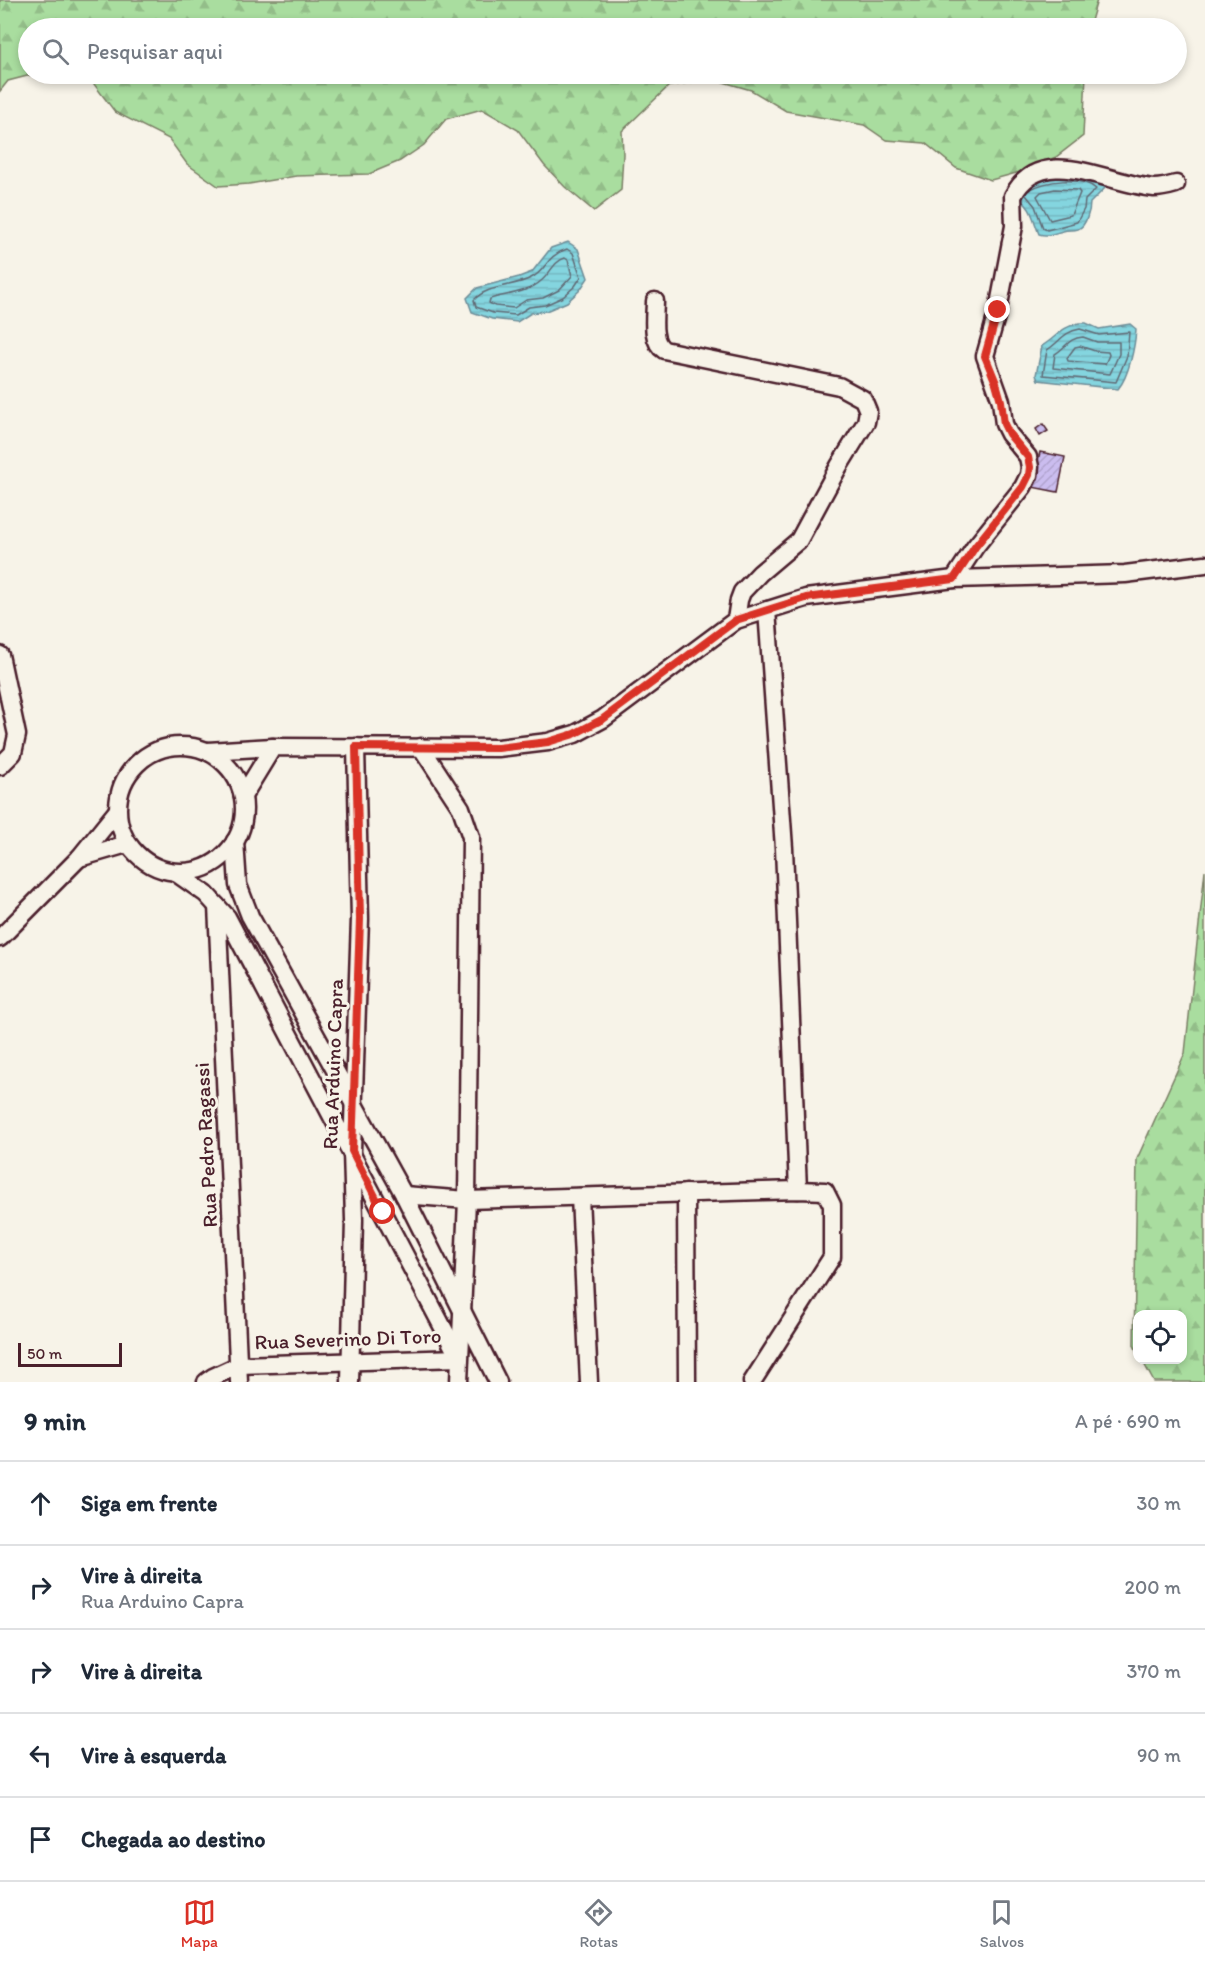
<!DOCTYPE html>
<html lang="pt">
<head>
<meta charset="utf-8">
<style>
	:root { --surface:#fff; --page:#f6f6f7; --text:#1f2937; --muted:#747a83; --line:#e0e1e3; --accent:#d93025 }
	body { margin:0; font-family:Itim,sans-serif; background:var(--page); color:var(--text) }
	.controls { position:absolute; right:18px; bottom:18px; display:grid; overflow:hidden; border-radius:12px; box-shadow:0 3px 9px #0003 }
	.controls button { width:54px; height:54px; display:grid; place-items:center; padding:0; border:0; border-bottom:2px solid var(--line); background:var(--surface); color:var(--text); font:30px sans-serif }
	.scale { position:absolute; left:18px; bottom:15px; width:104px; box-sizing:border-box; padding-left:6px; border:3px solid #4a1f2b; border-top:0; font-size:16px; line-height:21px; white-space:nowrap; color:#4a1f2b; -webkit-text-stroke:4px #f7f3e8; paint-order:stroke }
	.stop { position:absolute; width:18px; height:18px; margin:-14px; border:4px solid #d93025; border-radius:50%; background:#fff }
	.stop.end { background:#d93025; border-color:#fff; box-shadow:0 2px 6px #0008 }
	.list { margin:0; padding:0; list-style:none }
	h2 { display:flex; justify-content:space-between; align-items:center; height:78px; margin:0; padding:0 24px; font-size:26px }
	h2 small { font-size:20px; font-weight:400; color:var(--muted) }
	.list li { display:grid; grid-template-columns:39px 1fr auto; gap:18px; align-items:center; box-sizing:border-box; height:84px; padding:0 24px; border-top:2px solid var(--line) }
	.list b { display:block; font-size:22px; white-space:nowrap }
	.list p { margin:0; font-size:20px; white-space:nowrap; color:var(--muted) }
	.list em { font-size:20px; font-style:normal; color:var(--muted) }
	.icon { flex:none; width:33px; height:33px; fill:none; stroke:currentColor; stroke-width:2; stroke-linecap:round; stroke-linejoin:round }
	.map { position:relative; flex:none; width:1205px; height:1382px; overflow:hidden }
	.search { position:absolute; background:var(--surface); box-shadow:0 3px 9px #0003; left:18px; right:18px; top:18px; height:66px; display:flex; align-items:center; gap:15px; box-sizing:border-box; padding:0 21px; border-radius:33px; color:var(--muted); font-size:22px }
	.sheet { height:498px; background:var(--surface) }
	nav { display:flex; justify-content:space-around; align-items:center; box-sizing:border-box; height:84px; border-top:2px solid var(--line); background:var(--surface); font-size:16px; color:var(--muted) }
	nav a { display:grid; justify-items:center; gap:3px }
	nav .on { color:var(--accent) }
	.map>svg:first-child { display:block }
	.forest { fill:url(#forest-firs); stroke:#7a7e65; stroke-width:1.5 }
	.water { fill:url(#water-rules); stroke:#6d8c97; stroke-width:1.5 }
	.lines { fill:none; stroke-linecap:round; stroke-linejoin:round }
	.shore { stroke:#616873; stroke-width:1.5 }
	.building { fill:url(#building-hatch); stroke:#4a1f2b; stroke-width:1.5 }
	.minor-casing { stroke:#4a1f2b; stroke-width:21 }
	.minor { stroke:#f7f3e8; stroke-width:16 }
	.route { stroke:#d93025; stroke-width:8 }
	.labels { text-anchor:middle; stroke-width:6; stroke-linejoin:round; paint-order:stroke }
	.street-label { font-size:21px; fill:#4a1f2b; stroke:#f7f3e8 }
</style>
</head>
<body>
<div class="map">
<svg width="1205" height="1382" viewBox="0 0 1205 1382">
	<defs>
		<pattern id="forest-firs" width="22" height="20" patternUnits="userSpaceOnUse" patternTransform="scale(1.5)"><rect width="22" height="20" fill="#a9dd9f"/><path d="M5 1l3.5 6h-7zM16 11l3.5 6h-7z" fill="#93bd89"/></pattern>
		<pattern id="water-rules" width="6" height="5" patternUnits="userSpaceOnUse" patternTransform="scale(1.5)"><rect width="6" height="5" fill="#84d5df"/><path d="M0 2.5h6" fill="none" stroke="#74b6c0"/></pattern>
		<pattern id="building-hatch" width="6" height="6" patternUnits="userSpaceOnUse" patternTransform="scale(1.5)"><rect width="6" height="6" fill="#cbbdef"/><path d="M-1 1l2-2M0 6l6-6M5 7l2-2" fill="none" stroke="#b0a2cd"/></pattern>
	</defs>
	<rect width="100%" height="100%" fill="#f7f3e8"/>
	<filter id="ink" filterUnits="userSpaceOnUse"><feTurbulence type="fractalNoise" baseFrequency=".0167" numOctaves="2"/><feDisplacementMap in="SourceGraphic" scale="12" xChannelSelector="R" yChannelSelector="G"/><feConvolveMatrix kernelMatrix="1 2 1 2 8 2 1 2 1" color-interpolation-filters="sRGB"/></filter>
	<g filter="url(#ink)">
		<g class="forest">
			<path d="M0,0H1097L1089,28H28V74H35L8,81L0,91Z"/>
			<path d="M76,74H1086L1083,136L1056,157L1020,172L991,180L956,168L925,143L886,140L864,125L786,111L751,90L713,79L669,86L622,131L623,154L621,190L594,211L565,187L544,165L518,130L482,109L446,119L424,145L400,161L369,174L296,176L249,184L218,186L187,164L169,139L115,112L91,80Z"/>
			<path d="M1205,870V1382H1154L1142,1360H1182V1314H1138L1137,1352L1134,1345L1137,1159L1185,1053Z"/>
		</g>
		<g class="water">
			<path d="M1054,175L1098,181L1106,187L1090,203C1090,211 1086,226 1078,229C1073,231 1068,229 1063,231C1054,233 1048,237 1039,234C1034,222 1031,203 1018,200L1035,180Z"/>
			<path d="M568,242L578,249L588,278L580,290L567,302L546,311L531,313L517,322L492,319L472,312L467,298L477,288L519,277L532,272L551,248Z"/>
			<path d="M1079,323H1086L1099,329L1130,324L1136,329C1135,346 1129,376 1118,389L1038,380L1036,375L1042,346C1057,337 1061,327 1079,323Z"/>
		</g>
		<g class="lines">
			<g class="shore">
				<path d="M1055,189L1078,190L1080,193L1071,215L1050,220L1037,196L1041,192Z"/>
				<path d="M1026,195L1035,206L1043,228L1047,230L1077,222L1084,209L1085,200L1096,189C1081,175 1045,181 1029,190"/>
				<path d="M567,249L573,253L581,277L575,286L563,297L545,305L529,307L516,315L493,313L476,307L474,300C487,285 514,287 531,278C547,271 545,256 567,249Z"/>
				<path d="M565,258L568,260L572,276L559,290L543,298L526,300L514,308L495,306L489,303L490,299C506,294 528,293 541,281C550,274 554,261 565,258Z"/>
				<path d="M1080,329L1099,335L1129,332L1127,356L1116,382L1043,375L1047,350C1060,342 1063,332 1080,329Z"/>
				<path d="M1083,337L1097,342H1119V354L1110,374L1053,368L1055,354C1066,348 1068,338 1083,337Z"/>
				<path d="M1080,346L1095,351L1108,352L1109,355L1105,364L1068,361L1067,358L1075,347Z"/>
			</g>
		</g>
		<g class="building">
			<path d="M1043,424L1048,431L1040,436L1036,429Z"/>
			<path d="M1040,452L1065,457L1058,492L1032,487Z"/>
		</g>
		<g class="lines">
			<defs>
				<g id="minor">
					<path d="M655,301C655,315 650,341 664,350L839,386L863,399L868,411L866,422L839,466L799,540L760,573L742,592L739,600L736,620"/>
					<path d="M954,579L975,547L1023,487L1029,475L1030,467L1028,457L1009,434L1004,424L1001,401L985,356L998,310L1014,226L1013,196C1041,141 1110,185 1154,188C1161,188 1169,186 1176,184"/>
					<path d="M767,610L784,848L798,1190"/>
					<path d="M0,655L17,735L13,753L0,766"/>
					<circle cx="181" cy="809" r="63"/>
					<path d="M421,747L461,808L471,837L467,1200L459,1382"/>
					<path d="M208,751L273,747L498,748L548,742L575,734L603,719L736,620L806,598L954,579L1125,574L1205,564"/>
					<path d="M243,796L273,747"/>
					<path d="M235,841L238,885L250,916L404,1195L498,1382"/>
					<path d="M79,858L127,844"/>
					<path d="M176,873L206,894L227,917L459,1358"/>
					<path d="M217,906L239,1382"/>
					<path d="M0,938L79,858L117,811"/>
					<path d="M686,1193L687,1382"/>
					<path d="M404,1195L467,1200L798,1190L825,1191L832,1205V1257L752,1382"/>
					<path d="M580,1197L589,1382"/>
					<path d="M206,1382L213,1377L239,1365L459,1358"/>
					<path d="M350,1382L354,1220L352,1151L360,919L356,747"/>
				</g>
			</defs>
			<use href="#minor" class="minor-casing"/>
			<use href="#minor" class="minor"/>
		</g>
	</g>
	<g class="lines" filter="url(#ink)">
		<path class="route" d="M383,1212L352,1151L360,919L356,747L498,748L548,742L574,734L603,719L736,620L806,598L954,579L975,547L1023,487L1029,475L1030,467L1028,457L1009,434L1004,424L1001,401L996,383L985,356L998,310"/>
	</g>
	<g class="labels">
		<g class="street-label">
			<text transform="translate(333 1064) rotate(-88)" y="7">Rua Arduino Capra</text>
			<text transform="translate(206 1145) rotate(-93)" y="7">Rua Pedro Ragassi</text>
			<text transform="translate(348 1339) rotate(-2)" y="7">Rua Severino Di Toro</text>
		</g>
	</g>
</svg>
<div class="controls">
<button><svg class="icon" aria-label="locate" viewBox="0 0 24 24"><circle cx="12" cy="12" r="6"/><path d="M12 2v4M12 18v4M2 12h4M18 12h4"/></svg></button>
</div>
<div class="scale">50 m</div>
<div class="stop" style="left:383px;top:1212px"></div>
<div class="stop end" style="left:998px;top:310px"></div>
<div class="search"><svg class="icon" aria-label="search" viewBox="0 0 24 24"><circle cx="10" cy="10" r="6"/><path d="M15 15l6 6"/></svg>Pesquisar aqui</div>
</div>
<section class="sheet">
<h2>9 min<small>A pé · 690 m</small></h2>
<ul class="list">
<li><svg class="icon" aria-label="ahead" viewBox="0 0 24 24"><path d="M12 20V5M6 11l6-6 6 6"/></svg><div><b>Siga em frente</b></div><em>30 m</em></li>
<li><svg class="icon" aria-label="right" viewBox="0 0 24 24"><path d="M7 20v-9h11M14 6l5 5-5 5"/></svg><div><b>Vire à direita</b><p>Rua Arduino Capra</p></div><em>200 m</em></li>
<li><svg class="icon" aria-label="right" viewBox="0 0 24 24"><path d="M7 20v-9h11M14 6l5 5-5 5"/></svg><div><b>Vire à direita</b></div><em>370 m</em></li>
<li><svg class="icon" aria-label="left" viewBox="0 0 24 24"><path d="M17 20v-9H6M10 6l-5 5 5 5"/></svg><div><b>Vire à esquerda</b></div><em>90 m</em></li>
<li><svg class="icon" aria-label="arrive" viewBox="0 0 24 24"><path d="M6 21V4h12l-3 4 3 4H6"/></svg><div><b>Chegada ao destino</b></div></li>
</ul>
</section>
<nav>
<a class="on"><svg class="icon" aria-label="map" viewBox="0 0 24 24"><path d="M3 6l6-2 6 2 6-2v14l-6 2-6-2-6 2zM9 4v14M15 6v14"/></svg>Mapa</a>
<a><svg class="icon" aria-label="directions" viewBox="0 0 24 24"><path d="M12 3l9 9-9 9-9-9zM9 14v-3h6M13 9l2 2-2 2"/></svg>Rotas</a>
<a><svg class="icon" aria-label="saved" viewBox="0 0 24 24"><path d="M7 4h10v16l-5-4-5 4z"/></svg>Salvos</a>
</nav>
</body>
</html>
